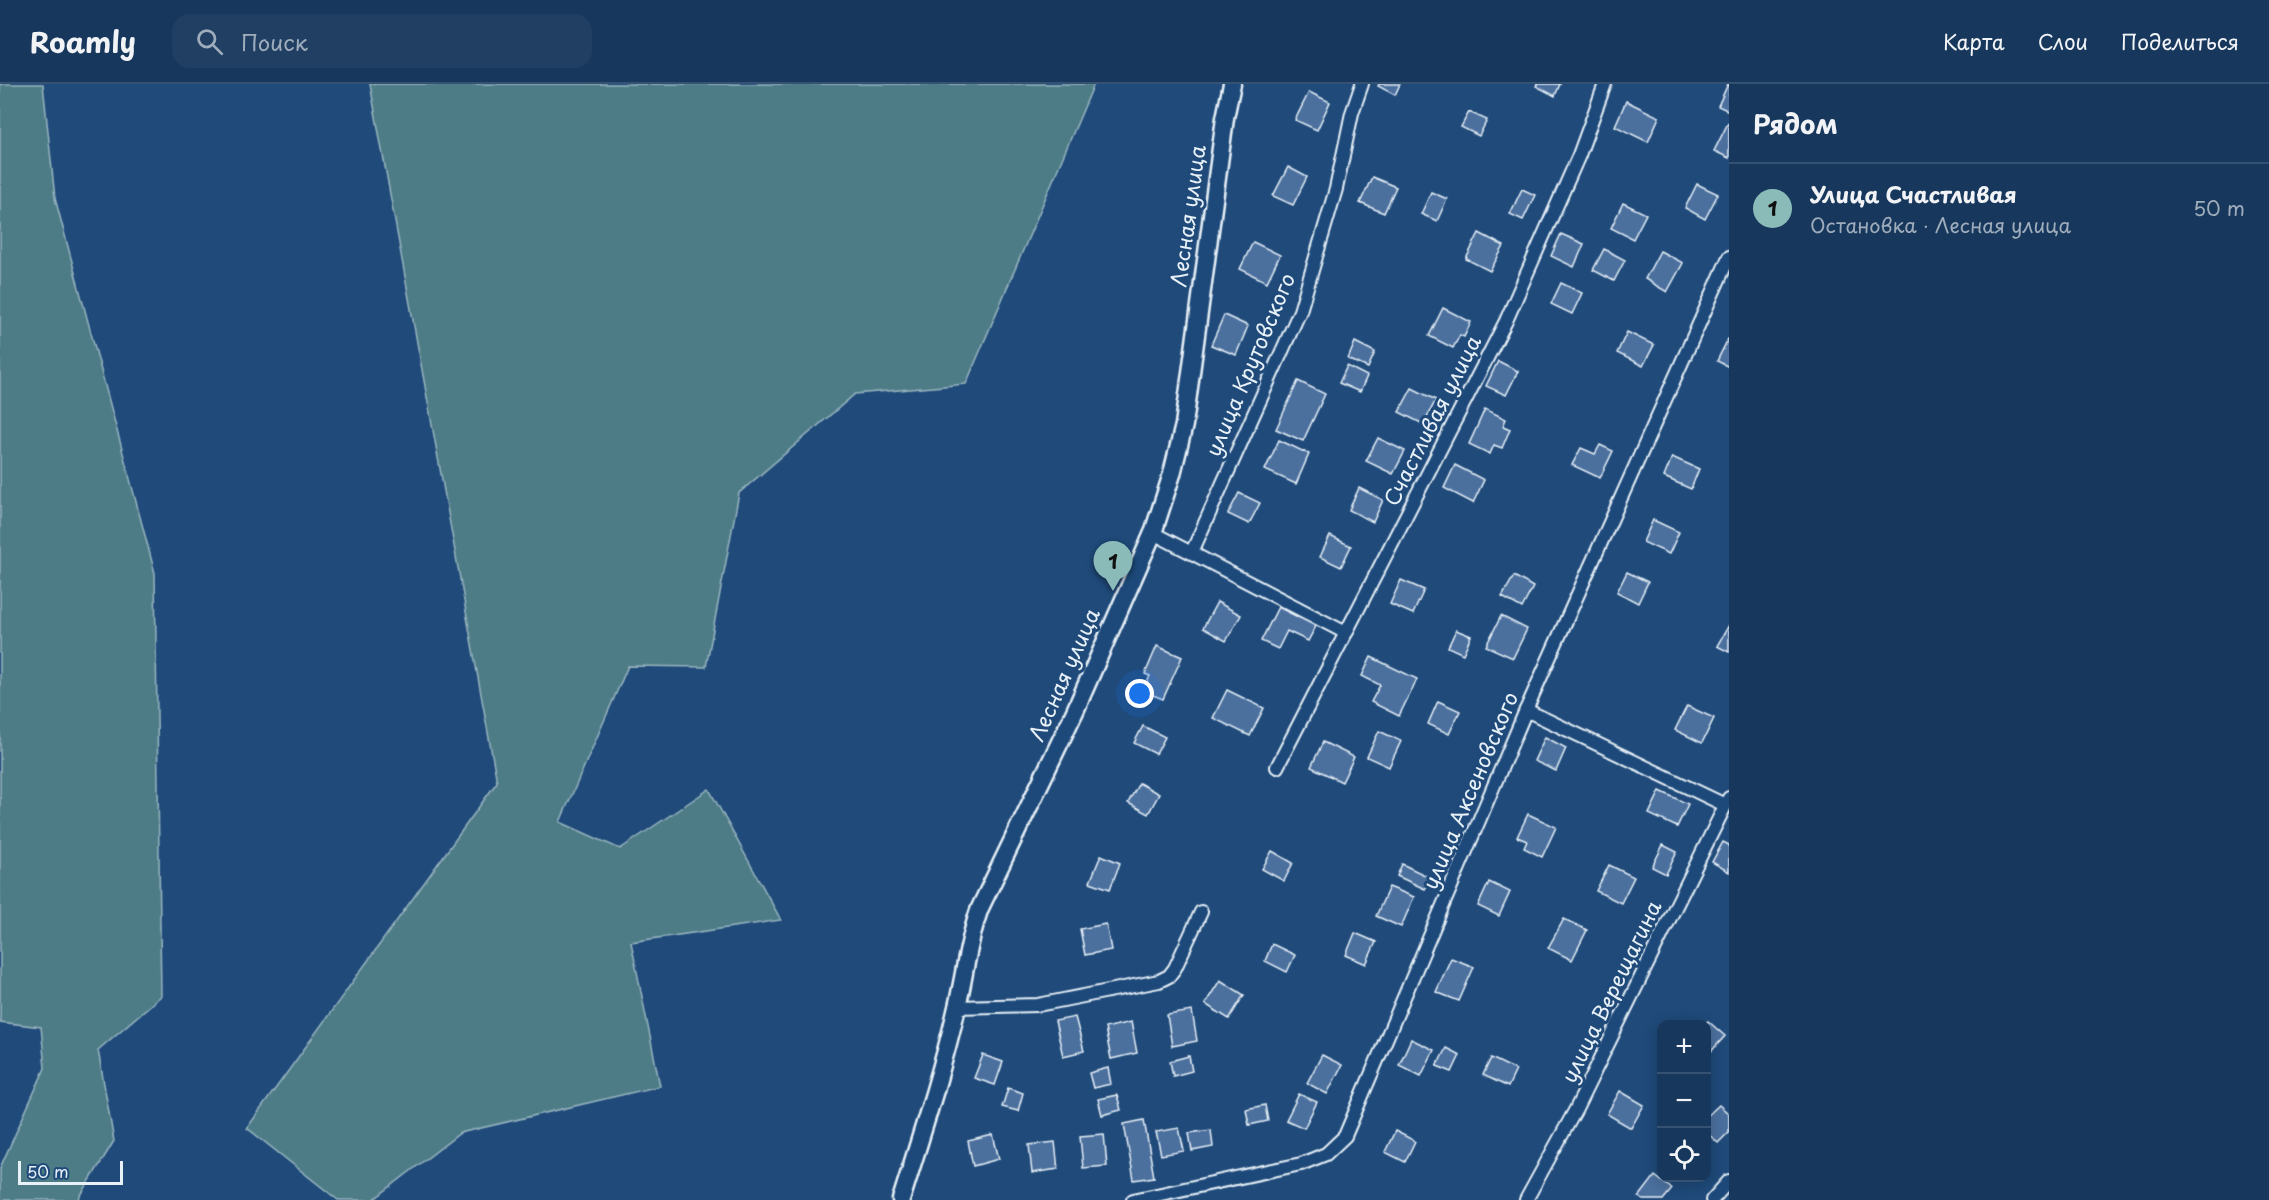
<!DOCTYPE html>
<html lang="ru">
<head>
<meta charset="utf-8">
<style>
	:root { --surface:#17385c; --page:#203f62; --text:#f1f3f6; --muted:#9eacbb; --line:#365272; --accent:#8bbbb9 }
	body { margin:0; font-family:"Playpen Sans",sans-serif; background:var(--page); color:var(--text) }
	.controls { position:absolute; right:18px; bottom:18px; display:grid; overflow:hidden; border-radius:12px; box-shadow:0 3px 15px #0003 }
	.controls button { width:54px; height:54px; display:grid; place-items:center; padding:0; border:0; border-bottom:2px solid var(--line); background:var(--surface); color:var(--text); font:30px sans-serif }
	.scale { position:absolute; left:18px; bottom:15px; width:105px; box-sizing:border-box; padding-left:6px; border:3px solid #e8f1f8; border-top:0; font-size:16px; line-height:21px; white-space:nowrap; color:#e8f1f8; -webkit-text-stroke:4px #1f4a7a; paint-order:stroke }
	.you { position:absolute; left:1140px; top:610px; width:21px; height:21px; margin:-15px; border:4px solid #fff; border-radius:50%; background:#1a73e8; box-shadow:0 0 0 9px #1a73e833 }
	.badge { display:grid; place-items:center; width:39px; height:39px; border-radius:50%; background:var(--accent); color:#111; font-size:20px; font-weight:700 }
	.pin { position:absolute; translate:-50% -50px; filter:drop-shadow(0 2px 3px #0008) }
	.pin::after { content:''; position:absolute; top:32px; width:21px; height:18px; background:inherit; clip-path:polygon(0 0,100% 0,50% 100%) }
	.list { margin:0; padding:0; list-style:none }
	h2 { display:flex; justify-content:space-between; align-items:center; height:78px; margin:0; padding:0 24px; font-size:26px }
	h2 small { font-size:20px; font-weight:400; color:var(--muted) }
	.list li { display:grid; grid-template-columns:39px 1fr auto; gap:18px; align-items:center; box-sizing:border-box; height:90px; padding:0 24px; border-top:2px solid var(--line) }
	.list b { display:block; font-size:22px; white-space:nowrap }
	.list p { margin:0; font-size:20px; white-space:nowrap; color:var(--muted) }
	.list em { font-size:20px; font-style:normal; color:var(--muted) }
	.icon { flex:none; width:33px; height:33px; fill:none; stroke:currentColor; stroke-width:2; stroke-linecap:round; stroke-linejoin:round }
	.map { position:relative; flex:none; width:1729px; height:1116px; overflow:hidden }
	header { display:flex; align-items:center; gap:36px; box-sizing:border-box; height:84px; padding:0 30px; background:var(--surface); border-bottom:2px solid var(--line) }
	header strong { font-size:28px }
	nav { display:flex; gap:33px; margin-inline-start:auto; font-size:21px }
	.search { width:420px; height:54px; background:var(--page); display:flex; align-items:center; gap:15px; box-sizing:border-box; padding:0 21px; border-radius:18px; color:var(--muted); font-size:22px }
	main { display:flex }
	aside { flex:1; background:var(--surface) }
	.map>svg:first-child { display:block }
	.green { fill:#4d7c87; stroke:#9ab6c0; stroke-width:1.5 }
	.building { fill:#4c6f9e; stroke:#e8f1f8; stroke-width:1.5 }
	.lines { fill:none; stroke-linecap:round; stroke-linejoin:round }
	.minor-casing { stroke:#e8f1f8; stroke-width:16 }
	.secondary-casing { stroke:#e8f1f8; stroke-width:21 }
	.minor { stroke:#1f4a7a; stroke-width:12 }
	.secondary { stroke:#1f4a7a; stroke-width:16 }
	.labels { text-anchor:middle; stroke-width:6; stroke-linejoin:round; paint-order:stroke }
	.street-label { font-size:21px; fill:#e8f1f8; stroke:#1f4a7a }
</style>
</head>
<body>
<header>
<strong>Roamly</strong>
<div class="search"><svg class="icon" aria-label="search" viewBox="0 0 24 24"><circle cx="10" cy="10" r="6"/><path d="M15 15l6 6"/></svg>Поиск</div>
<nav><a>Карта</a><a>Слои</a><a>Поделиться</a></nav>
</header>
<main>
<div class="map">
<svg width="1729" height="1116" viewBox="0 0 1729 1116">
	<rect width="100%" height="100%" fill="#1f4a7a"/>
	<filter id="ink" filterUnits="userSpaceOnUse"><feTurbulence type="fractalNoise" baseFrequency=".0167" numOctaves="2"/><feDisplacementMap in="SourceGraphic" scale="12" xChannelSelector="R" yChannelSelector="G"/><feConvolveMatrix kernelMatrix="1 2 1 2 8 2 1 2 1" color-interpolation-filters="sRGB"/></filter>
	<g filter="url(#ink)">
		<g class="green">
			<path d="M0,0H43L55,114L155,489L161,912L98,966L114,1057L78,1116H0V1084L45,984L41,943L0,938Z"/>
			<path d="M370,0H1094L966,300L855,310L739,409L706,583L628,582L560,738L620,765L709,705L781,836L631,858L660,1002L460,1049L373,1116H338L247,1044L497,698Z"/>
		</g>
		<g class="building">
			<path d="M1379,0H1400L1395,11L1378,2Z"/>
			<path d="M1537,0H1560L1555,12L1536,2Z"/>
			<path d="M1728,0H1729V27L1718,22Z"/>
			<path d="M1309,8L1330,18L1317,46L1295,36Z"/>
			<path d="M1626,17L1659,33L1648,58L1615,42Z"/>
			<path d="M1469,28L1487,36L1479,52L1461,43Z"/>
			<path d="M1728,39H1729V74L1714,67Z"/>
			<path d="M1288,83L1307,93L1293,121L1273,112Z"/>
			<path d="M1372,93L1396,103L1384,129L1360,119Z"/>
			<path d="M1697,100L1718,110L1705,135L1685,124Z"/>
			<path d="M1522,105L1535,111L1523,136L1510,130Z"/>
			<path d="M1431,108L1447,115L1437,137L1421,130Z"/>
			<path d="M1623,119L1646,130L1633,155L1611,144Z"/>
			<path d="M1479,149L1504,162L1490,187L1466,175Z"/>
			<path d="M1561,150L1584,160L1574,183L1551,172Z"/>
			<path d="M1253,158L1280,171L1267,198L1240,185Z"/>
			<path d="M1604,165L1625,176L1614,197L1593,186Z"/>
			<path d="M1660,167L1683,179L1667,208L1645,195Z"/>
			<path d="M1561,199L1582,209L1572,230L1551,220Z"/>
			<path d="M1443,224L1471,238L1464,253L1460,251L1453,264L1429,252Z"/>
			<path d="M1224,231L1248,242L1236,271L1211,261Z"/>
			<path d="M1627,248L1654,261L1643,282L1617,269Z"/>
			<path d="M1728,255H1729V283L1717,277Z"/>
			<path d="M1355,258L1375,268L1368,284L1348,275Z"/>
			<path d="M1498,277L1518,287L1506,311L1486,302Z"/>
			<path d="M1347,282L1367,292L1360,308L1339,299Z"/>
			<path d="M1298,297L1325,310L1303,357L1276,345Z"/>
			<path d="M1412,304L1436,316L1423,340L1399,328Z"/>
			<path d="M1485,325L1506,335L1503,342L1510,345L1502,364L1494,361L1490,370L1469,360Z"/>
			<path d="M1378,354L1405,367L1393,390L1366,377Z"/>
			<path d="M1279,356L1309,370L1296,400L1265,386Z"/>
			<path d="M1600,361L1613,367L1600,394L1572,381L1581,364L1595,370Z"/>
			<path d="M1672,373L1699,385L1691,405L1664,393Z"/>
			<path d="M1455,381L1484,396L1473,419L1444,404Z"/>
			<path d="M1359,404L1383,416L1373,438L1349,426Z"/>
			<path d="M1239,409L1260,419L1249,440L1228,430Z"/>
			<path d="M1653,436L1679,448L1669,470L1643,458Z"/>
			<path d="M1330,452L1351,462L1341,483L1320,473Z"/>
			<path d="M1627,488L1648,498L1638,519L1617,508Z"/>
			<path d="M1514,492L1533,503L1522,524L1502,513Z"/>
			<path d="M1401,496L1424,506L1413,530L1390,520Z"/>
			<path d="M1217,518L1241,531L1226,557L1203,544Z"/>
			<path d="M1278,523L1316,542L1308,557L1287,547L1278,565L1261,557Z"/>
			<path d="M1501,532L1527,545L1513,574L1486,562Z"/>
			<path d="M1729,541V568L1717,562Z"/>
			<path d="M1456,546L1471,552L1463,570L1448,563Z"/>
			<path d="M1157,562L1182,573L1163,615L1143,607L1150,592L1145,590Z"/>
			<path d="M1371,573L1417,595L1399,632L1371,618L1380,601L1362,592Z"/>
			<path d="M1227,606L1264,624L1250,652L1213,634Z"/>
			<path d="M1438,617L1460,627L1449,650L1428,640Z"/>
			<path d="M1687,622L1714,634L1702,659L1675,646Z"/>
			<path d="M1143,642L1165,653L1156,670L1134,659Z"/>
			<path d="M1379,647L1401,657L1389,683L1367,673Z"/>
			<path d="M1545,653L1566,664L1556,687L1534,677Z"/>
			<path d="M1323,658L1354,673L1342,698L1311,683Z"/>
			<path d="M1139,699L1159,710L1148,730L1128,719Z"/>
			<path d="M1660,707L1688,720L1677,743L1649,730Z"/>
			<path d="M1528,730L1556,743L1542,773L1524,764L1527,757L1517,753Z"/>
			<path d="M1723,758L1729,761V788L1712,778Z"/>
			<path d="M1663,761L1677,768L1666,790L1652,783Z"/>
			<path d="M1272,767L1293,779L1284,797L1262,785Z"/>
			<path d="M1101,771L1120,779L1110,805L1090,798Z"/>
			<path d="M1402,780L1431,794L1425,805L1397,792Z"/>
			<path d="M1609,781L1634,793L1621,819L1596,807Z"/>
			<path d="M1489,798L1510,808L1499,832L1478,822Z"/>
			<path d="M1389,803L1414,813L1401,843L1376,832Z"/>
			<path d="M1564,835L1587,846L1572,876L1548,864Z"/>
			<path d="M1106,840L1111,866L1085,871L1080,845Z"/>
			<path d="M1355,849L1376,858L1366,880L1346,871Z"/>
			<path d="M1272,860L1295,871L1287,888L1265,877Z"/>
			<path d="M1451,874L1474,883L1459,917L1436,908Z"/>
			<path d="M1220,896L1244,911L1229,935L1205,920Z"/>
			<path d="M1192,927L1197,957L1172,962L1167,931Z"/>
			<path d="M1075,933L1084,967L1063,972L1055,937Z"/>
			<path d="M1708,937L1725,952L1706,973V940H1705Z"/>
			<path d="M1131,938L1137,969L1111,975L1105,944Z"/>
			<path d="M1411,955L1434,966L1421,992L1399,981Z"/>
			<path d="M1446,964L1460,971L1452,988L1437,982Z"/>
			<path d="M983,971L1003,978L995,1001L974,994Z"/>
			<path d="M1322,971L1342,981L1327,1010L1307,999Z"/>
			<path d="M1189,972L1192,987L1173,992L1170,977Z"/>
			<path d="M1491,974L1516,986L1508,1003L1483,991Z"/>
			<path d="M1108,984L1111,1000L1093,1004L1089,989Z"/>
			<path d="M1008,1004L1023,1009L1018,1027L1002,1023Z"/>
			<path d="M1620,1007L1644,1021L1631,1044L1607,1030Z"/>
			<path d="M1299,1010L1317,1018L1304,1044L1286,1036Z"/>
			<path d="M1117,1011L1121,1026L1102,1031L1098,1015Z"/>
			<path d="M1265,1021L1268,1037L1249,1041L1246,1025Z"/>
			<path d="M1719,1021L1729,1030V1048L1718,1059L1706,1048V1033Z"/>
			<path d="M1144,1036L1154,1093L1134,1096L1124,1040Z"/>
			<path d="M1179,1044L1184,1067L1161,1071L1156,1048Z"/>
			<path d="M1211,1046L1213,1063L1192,1067L1189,1049Z"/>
			<path d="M1395,1047L1415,1057L1405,1078L1385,1068Z"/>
			<path d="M1104,1050L1107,1082L1083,1084L1080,1052Z"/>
			<path d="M993,1051L999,1075L973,1082L968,1057Z"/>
			<path d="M1055,1058L1058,1085L1032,1089L1029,1061Z"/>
			<path d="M1655,1092L1672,1105L1663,1116H1643L1639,1113Z"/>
		</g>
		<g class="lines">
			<defs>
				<g id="minor">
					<path d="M1153,449L1346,549"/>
					<path d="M1192,468L1300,227L1336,105L1352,29L1362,0"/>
					<path d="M1526,626L1725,721"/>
					<path d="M1277,683L1506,237L1579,71L1605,0"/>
					<path d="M957,923L1038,921L1159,897L1169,892L1175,884L1201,828"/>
					<path d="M1133,1116L1301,1080L1326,1070L1345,1052L1526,626L1729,173"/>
					<path d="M1526,1116L1576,1025L1729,714"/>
					<path d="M1712,1116L1729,1097"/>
				</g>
				<path id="secondary" d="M901,1116C921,1052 942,988 957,923C965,890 968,856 980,824L1075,627L1153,449L1172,390L1184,341L1225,34L1232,0"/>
			</defs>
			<use href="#minor" class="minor-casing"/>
			<use href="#secondary" class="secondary-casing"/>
			<use href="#minor" class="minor"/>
			<use href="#secondary" class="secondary"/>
		</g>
	</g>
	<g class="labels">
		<g class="street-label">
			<text transform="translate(1189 132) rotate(-82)" y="7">Лесная улица</text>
			<text transform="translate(1251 281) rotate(-67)" y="7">улица Крутовского</text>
			<text transform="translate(1433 337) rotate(-63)" y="7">Счастливая улица</text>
			<text transform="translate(1065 591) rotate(-66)" y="7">Лесная улица</text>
			<text transform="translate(1471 707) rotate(-67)" y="7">улица Аксеновского</text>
			<text transform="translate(1612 908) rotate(-64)" y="7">улица Верещагина</text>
		</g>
	</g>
</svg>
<div class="controls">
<button>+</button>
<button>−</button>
<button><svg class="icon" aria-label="locate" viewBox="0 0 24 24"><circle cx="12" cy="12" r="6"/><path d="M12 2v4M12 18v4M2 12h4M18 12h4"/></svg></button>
</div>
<div class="scale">50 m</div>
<div class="you"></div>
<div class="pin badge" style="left:1113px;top:507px">1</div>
</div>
<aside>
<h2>Рядом<small></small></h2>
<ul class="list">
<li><span class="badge">1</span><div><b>Улица Счастливая</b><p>Остановка · Лесная улица</p></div><em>50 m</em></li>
</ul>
</aside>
</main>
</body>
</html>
